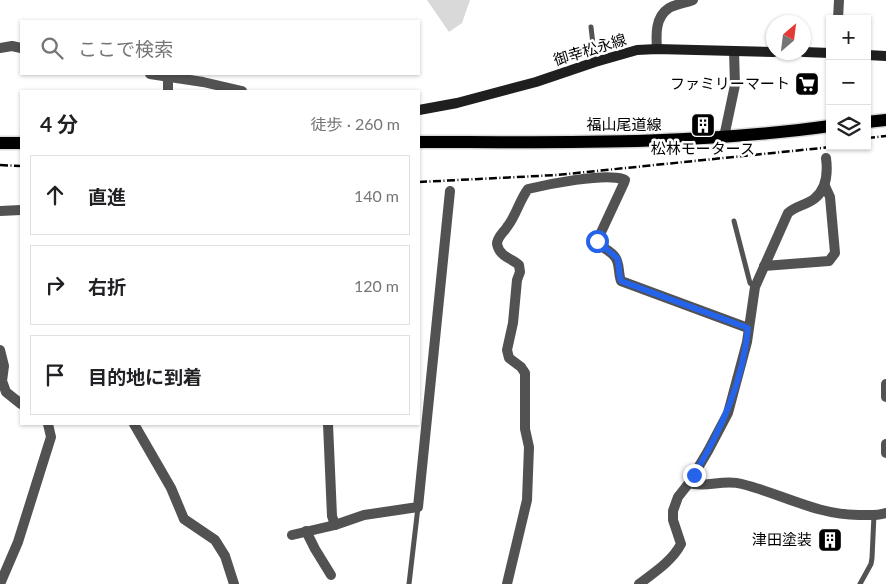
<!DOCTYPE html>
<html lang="ja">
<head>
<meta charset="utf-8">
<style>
	:root { --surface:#fff; --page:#f6f6f6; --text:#202124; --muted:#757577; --line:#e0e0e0 }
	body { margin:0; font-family:Lato,"Noto Sans JP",sans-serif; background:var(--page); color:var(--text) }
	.controls { position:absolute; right:15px; top:15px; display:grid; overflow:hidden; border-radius:0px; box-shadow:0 1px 4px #0004 }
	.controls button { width:45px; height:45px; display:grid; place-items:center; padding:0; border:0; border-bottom:1px solid var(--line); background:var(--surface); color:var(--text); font:25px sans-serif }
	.compass { position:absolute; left:766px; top:15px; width:45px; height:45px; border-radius:50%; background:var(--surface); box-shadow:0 1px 4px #0004; rotate:28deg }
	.stop { position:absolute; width:15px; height:15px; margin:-11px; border:4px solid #2563eb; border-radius:50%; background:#fff }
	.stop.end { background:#2563eb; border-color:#fff; box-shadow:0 1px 5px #0008 }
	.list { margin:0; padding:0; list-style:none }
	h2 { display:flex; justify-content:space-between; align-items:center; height:65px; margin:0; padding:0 20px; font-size:21px }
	h2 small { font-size:16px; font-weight:400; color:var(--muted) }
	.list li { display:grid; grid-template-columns:32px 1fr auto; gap:15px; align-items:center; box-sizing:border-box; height:80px; margin:0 10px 10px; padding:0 10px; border:1px solid var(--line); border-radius:0px }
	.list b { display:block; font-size:19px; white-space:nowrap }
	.list em { font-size:16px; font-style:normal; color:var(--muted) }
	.icon { flex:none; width:28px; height:28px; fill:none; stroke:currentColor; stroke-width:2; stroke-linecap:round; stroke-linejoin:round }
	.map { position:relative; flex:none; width:886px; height:584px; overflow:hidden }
	.search { position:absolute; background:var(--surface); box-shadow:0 1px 4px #0004; left:20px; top:20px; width:400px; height:55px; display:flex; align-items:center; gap:12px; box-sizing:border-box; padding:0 18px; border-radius:0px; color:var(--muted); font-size:19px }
	.panel { position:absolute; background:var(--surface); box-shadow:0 1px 4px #0004; left:20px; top:90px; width:400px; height:335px; border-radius:0px }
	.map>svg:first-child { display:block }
	.green { fill:#d9d9d9 }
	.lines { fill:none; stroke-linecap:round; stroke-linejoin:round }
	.primary-casing { stroke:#dbdbdb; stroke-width:15 }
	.lane { stroke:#525252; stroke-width:5 }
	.street { stroke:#525252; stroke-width:10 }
	.secondary { stroke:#1f1f1f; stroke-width:10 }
	.primary { stroke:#000; stroke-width:12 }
	.rail { stroke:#000; stroke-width:2.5; stroke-dasharray:8 2.5 1 2.5; stroke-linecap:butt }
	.route { stroke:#2563eb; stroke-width:6 }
	.labels { text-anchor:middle; stroke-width:5; stroke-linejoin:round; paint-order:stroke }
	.street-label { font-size:15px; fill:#000; stroke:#fff }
	.poi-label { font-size:15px; fill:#000; stroke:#fff; text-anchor:end }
</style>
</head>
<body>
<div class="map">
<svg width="886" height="584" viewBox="0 0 886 584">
	<rect width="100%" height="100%" fill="#fff"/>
	<path class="green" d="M427,0H470L462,23L449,32Z"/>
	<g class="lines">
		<defs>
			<g id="primary">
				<path d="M867,122L886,120"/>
				<path d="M419,142C556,142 694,145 830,126"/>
				<path d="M0,143H21"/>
			</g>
		</defs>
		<use href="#primary" class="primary-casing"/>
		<g class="lane">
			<path d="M591,27L595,62"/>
			<path d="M734,221L750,283L755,287"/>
			<path d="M409,584L418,507"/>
			<path d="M860,584L871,564L872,558L874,515"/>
		</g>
		<g class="street">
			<path d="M838,19L839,0"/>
			<path d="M0,48L12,46L21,48"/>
			<path d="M657,49C656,35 655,17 669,8C676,4 685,3 693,0"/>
			<path d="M150,74L203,82L242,91"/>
			<path d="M168,91V77"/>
			<path d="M724,137L735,85L734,51"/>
			<path d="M0,211L21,210"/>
			<path d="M764,266L829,261L835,253L830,197L825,186"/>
			<path d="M0,350L4,366L2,381L6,392L21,404"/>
			<path d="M886,384V397"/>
			<path d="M134,424L171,488L184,519L215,540L225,556L234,584"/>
			<path d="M328,424L332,516L335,525"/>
			<path d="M886,444V453"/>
			<path d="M689,483C706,488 724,479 742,484C782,494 817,515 859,515C868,515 877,516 886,513"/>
			<path d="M306,531L315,549L331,575"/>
			<path d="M292,535L335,525L364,515L418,507L450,191"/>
			<path d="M0,584L18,542L45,456L51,437L48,424"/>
			<path d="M507,584L527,500L529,447L525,429V373L521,367L509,358L507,350L513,323L517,280L520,272L519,265C513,259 504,258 500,251C499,250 497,245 497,244C497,237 504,232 507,227C516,216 519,201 528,189C549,184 603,173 623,179L625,180L624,183L597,241C601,248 610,250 615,257C620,263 618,273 621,281L748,328"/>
			<path d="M639,584C655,572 672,561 681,544L673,520V511L678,497L689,483L708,451L728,413L747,342L755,287L788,213C796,206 806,205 814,199C827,189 828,173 826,158"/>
		</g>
		<g class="secondary">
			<path d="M804,52L830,53"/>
			<path d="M867,55L886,56"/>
			<path d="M419,110L457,103L536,82L595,62L637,50L657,49L774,52"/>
		</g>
		<use href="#primary" class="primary"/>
		<g class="rail">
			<path d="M867,138L886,136"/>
			<path d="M0,165L21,166"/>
			<path d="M419,182L557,175L841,146"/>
		</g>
	</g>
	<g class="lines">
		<path class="route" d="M597,241L617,258C620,265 618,273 621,281L748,328C743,382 721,430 694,475"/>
	</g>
	<defs>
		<symbol id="supermarket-square" viewBox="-11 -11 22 22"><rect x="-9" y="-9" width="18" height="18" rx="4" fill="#000" stroke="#fff"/><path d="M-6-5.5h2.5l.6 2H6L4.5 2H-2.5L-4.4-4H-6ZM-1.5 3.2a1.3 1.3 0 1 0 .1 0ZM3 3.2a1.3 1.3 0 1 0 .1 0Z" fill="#fff"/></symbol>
		<symbol id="building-square" viewBox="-11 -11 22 22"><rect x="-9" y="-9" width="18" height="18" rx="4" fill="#000" stroke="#fff"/><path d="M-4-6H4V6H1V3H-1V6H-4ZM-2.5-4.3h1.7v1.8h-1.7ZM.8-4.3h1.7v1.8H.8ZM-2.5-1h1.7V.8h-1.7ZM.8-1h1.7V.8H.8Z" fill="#fff"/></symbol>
	</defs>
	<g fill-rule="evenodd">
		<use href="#supermarket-square" x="793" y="70" width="28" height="28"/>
		<use href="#building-square" x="689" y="111" width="28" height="28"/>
		<use href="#building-square" x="816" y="526" width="28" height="28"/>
	</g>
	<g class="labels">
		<g class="street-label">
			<text transform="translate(590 50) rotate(-17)" y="5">御幸松永線</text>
			<text x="624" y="130">福山尾道線</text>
		</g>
		<g class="poi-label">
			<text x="790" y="89">ファミリーマート</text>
			<text x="703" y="154" text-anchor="middle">松林モータース</text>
			<text x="812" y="545">津田塗装</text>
		</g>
	</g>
</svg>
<div class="controls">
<button>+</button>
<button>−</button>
<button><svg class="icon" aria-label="layers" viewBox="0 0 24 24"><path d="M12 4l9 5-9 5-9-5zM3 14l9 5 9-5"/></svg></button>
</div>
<svg class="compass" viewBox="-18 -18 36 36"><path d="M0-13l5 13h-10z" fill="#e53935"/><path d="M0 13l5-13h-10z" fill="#757577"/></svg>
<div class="stop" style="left:597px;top:241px"></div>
<div class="stop end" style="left:694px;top:475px"></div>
<div class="search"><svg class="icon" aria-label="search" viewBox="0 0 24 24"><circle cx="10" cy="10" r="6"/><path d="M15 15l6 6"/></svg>ここで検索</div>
<section class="panel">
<h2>4 分<small>徒歩 · 260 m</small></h2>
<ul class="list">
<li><svg class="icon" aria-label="ahead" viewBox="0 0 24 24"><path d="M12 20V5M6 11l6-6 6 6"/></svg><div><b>直進</b></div><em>140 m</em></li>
<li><svg class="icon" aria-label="right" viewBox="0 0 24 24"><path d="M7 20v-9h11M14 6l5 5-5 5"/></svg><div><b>右折</b></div><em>120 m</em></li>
<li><svg class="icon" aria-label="arrive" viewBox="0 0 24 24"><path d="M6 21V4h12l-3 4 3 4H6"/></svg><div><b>目的地に到着</b></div></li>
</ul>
</section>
</div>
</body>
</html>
